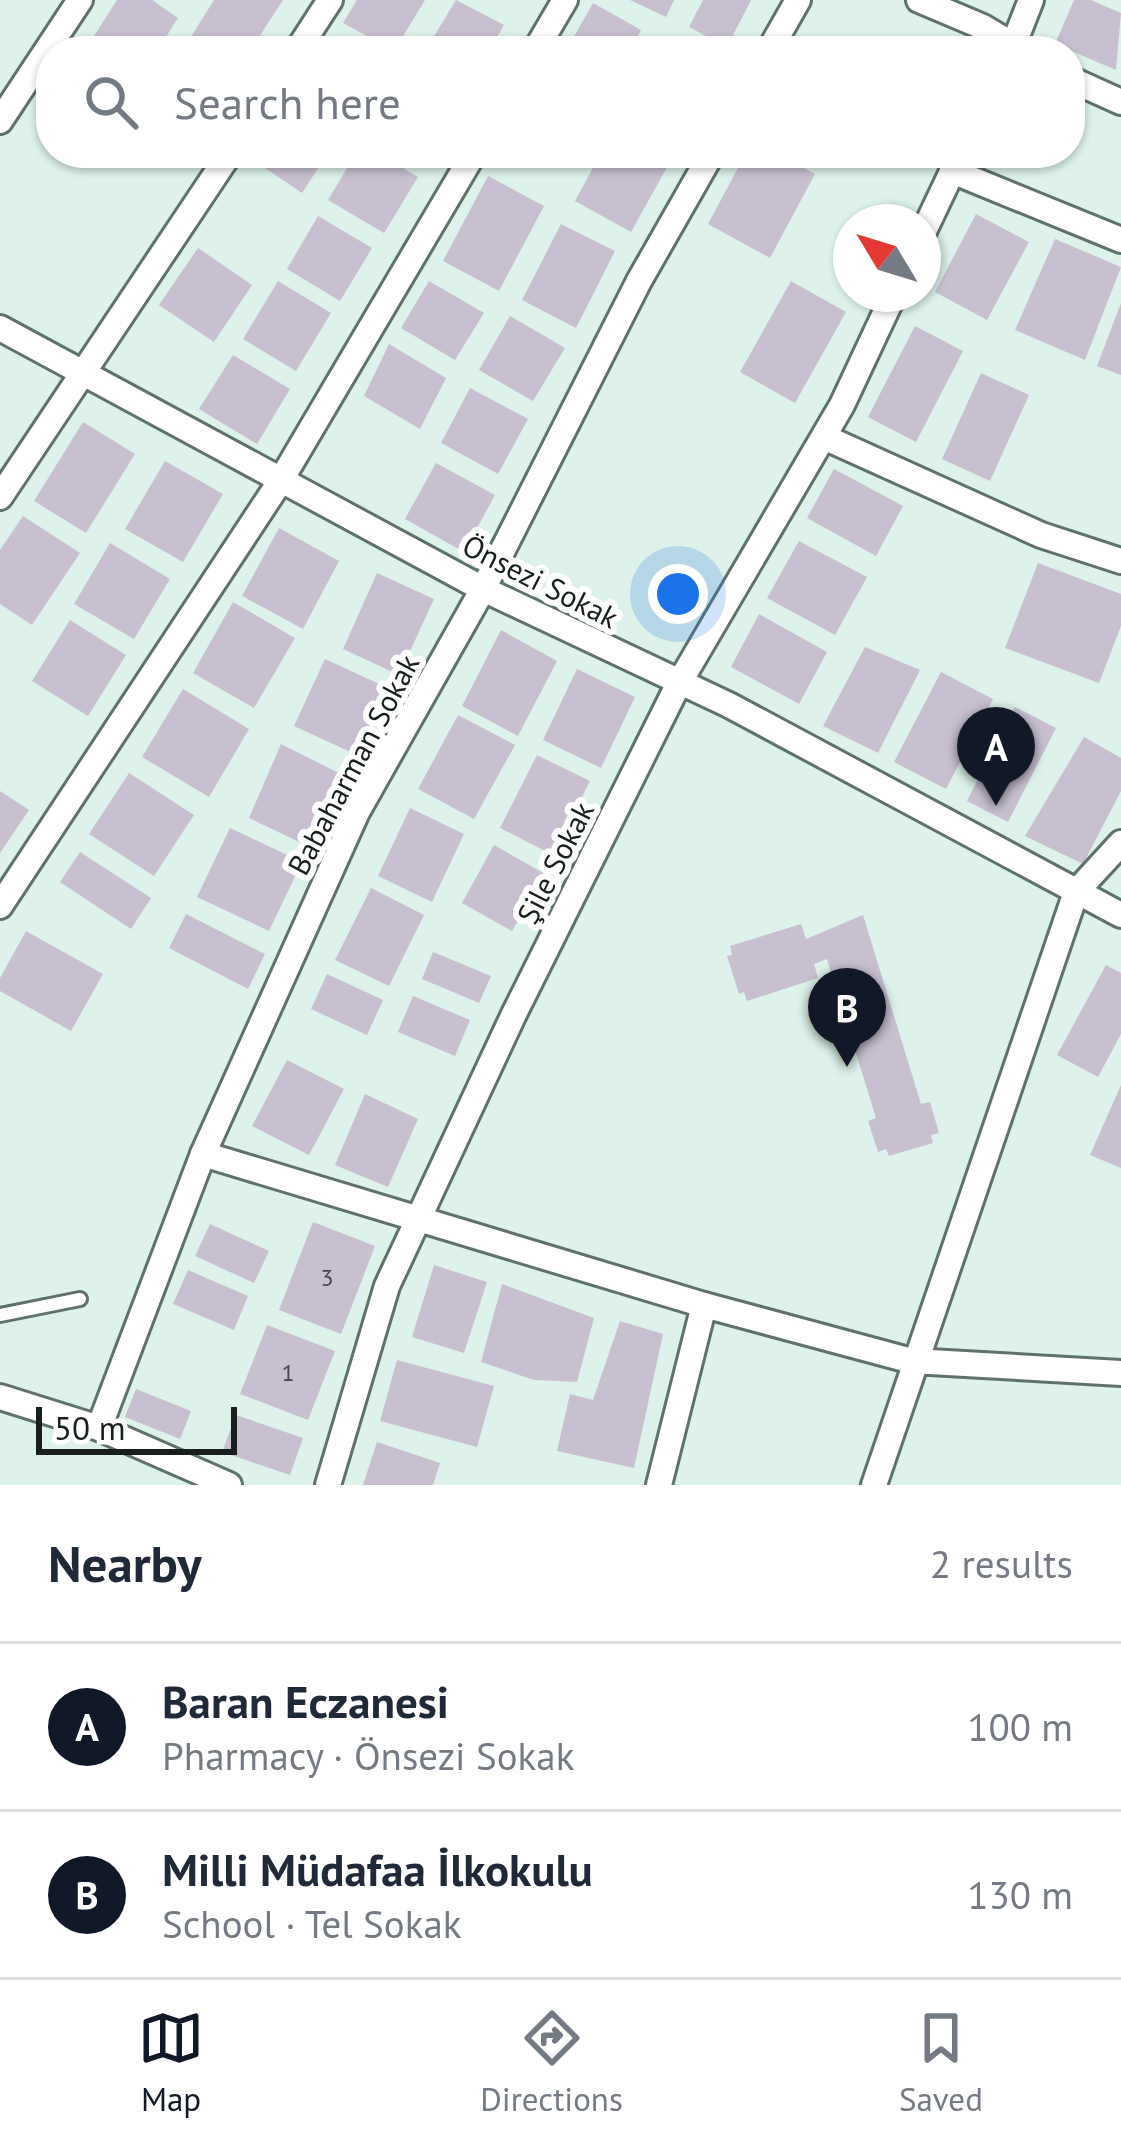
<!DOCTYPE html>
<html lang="en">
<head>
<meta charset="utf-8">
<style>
	:root { --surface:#fff; --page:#f2f2f3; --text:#1f2937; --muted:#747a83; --line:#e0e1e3; --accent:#111827 }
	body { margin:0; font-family:"PT Sans",sans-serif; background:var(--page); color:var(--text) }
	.compass { position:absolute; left:833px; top:204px; width:108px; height:108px; border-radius:50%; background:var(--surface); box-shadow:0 3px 9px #0004; rotate:308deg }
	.scale { position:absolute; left:36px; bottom:30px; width:201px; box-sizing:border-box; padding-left:12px; border:6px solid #18201d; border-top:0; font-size:33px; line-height:42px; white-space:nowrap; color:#18201d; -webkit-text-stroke:9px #fff; paint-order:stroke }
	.you { position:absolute; left:678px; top:594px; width:42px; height:42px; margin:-30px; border:9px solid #fff; border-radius:50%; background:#1a73e8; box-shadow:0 0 0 18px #1a73e833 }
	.badge { display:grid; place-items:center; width:78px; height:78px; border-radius:50%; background:var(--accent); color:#fff; font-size:39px; font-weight:700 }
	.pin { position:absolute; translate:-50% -99px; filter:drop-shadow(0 3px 6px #0008) }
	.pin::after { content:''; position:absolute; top:63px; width:42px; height:36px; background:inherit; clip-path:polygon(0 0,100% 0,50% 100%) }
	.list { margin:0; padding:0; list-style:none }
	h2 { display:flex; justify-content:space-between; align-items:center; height:156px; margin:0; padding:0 48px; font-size:51px }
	h2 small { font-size:39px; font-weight:400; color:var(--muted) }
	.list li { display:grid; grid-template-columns:78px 1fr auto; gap:36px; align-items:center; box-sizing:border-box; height:168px; padding:0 48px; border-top:3px solid var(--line) }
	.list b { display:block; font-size:45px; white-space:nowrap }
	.list p { margin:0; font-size:39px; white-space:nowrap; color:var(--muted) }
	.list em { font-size:39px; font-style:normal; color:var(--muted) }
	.icon { flex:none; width:66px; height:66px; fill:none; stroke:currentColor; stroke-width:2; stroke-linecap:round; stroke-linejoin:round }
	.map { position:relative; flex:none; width:1121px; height:1485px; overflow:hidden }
	.search { position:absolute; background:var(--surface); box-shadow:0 3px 9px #0004; left:36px; right:36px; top:36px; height:132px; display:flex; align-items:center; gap:30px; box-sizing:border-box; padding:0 42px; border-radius:48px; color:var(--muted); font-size:45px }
	.sheet { height:492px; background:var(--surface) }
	nav { display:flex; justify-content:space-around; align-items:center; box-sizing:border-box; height:168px; border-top:3px solid var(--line); background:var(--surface); font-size:33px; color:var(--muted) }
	nav a { display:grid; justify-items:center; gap:6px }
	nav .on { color:var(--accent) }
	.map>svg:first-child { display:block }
	.building { fill:#c8c0d1 }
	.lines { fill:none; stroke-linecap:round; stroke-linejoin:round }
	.lane-casing { stroke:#5e716b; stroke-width:18 }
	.street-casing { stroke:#5e716b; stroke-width:30 }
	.lane { stroke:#fff; stroke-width:12 }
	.street { stroke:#fff; stroke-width:24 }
	.labels { text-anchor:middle; stroke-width:12; stroke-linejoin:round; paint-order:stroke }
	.number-label { font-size:24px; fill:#44484a }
	.street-label { font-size:30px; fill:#18201d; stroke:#fff }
</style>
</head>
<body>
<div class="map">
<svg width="1121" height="1485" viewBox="0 0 1121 1485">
	<rect width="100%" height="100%" fill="#dcf2ea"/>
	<g class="building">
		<path d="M117,0H152L178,18L157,51H118L94,36Z"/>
		<path d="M214,0H283L250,51H182Z"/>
		<path d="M357,0H425L394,51L343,23Z"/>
		<path d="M456,0L504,25L489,51H425Z"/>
		<path d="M630,0H674L666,17Z"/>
		<path d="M703,0H751L727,47L689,27Z"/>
		<path d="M1074,0H1091L1121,13L1116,70L1055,44Z"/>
		<path d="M593,3L641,30L630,51L567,49Z"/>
		<path d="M262,153H328L302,193L256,162Z"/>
		<path d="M356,153H378L418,177L384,233L328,200Z"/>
		<path d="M601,153H675L631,232L575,201Z"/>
		<path d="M746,153H776L815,174L770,258L708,224Z"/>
		<path d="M488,176L544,206L499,291L443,261Z"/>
		<path d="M976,214L1029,242L987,320L935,292Z"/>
		<path d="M318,216L372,248L340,301L287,269Z"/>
		<path d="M561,224L615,251L576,328L522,300Z"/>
		<path d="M1055,239L1121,267L1085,360L1015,330Z"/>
		<path d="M198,248L252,285L214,342L159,305Z"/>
		<path d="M278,281L331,313L296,371L243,339Z"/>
		<path d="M429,281L484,313L455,360L401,328Z"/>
		<path d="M791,281L846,312L795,403L740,372Z"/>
		<path d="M1121,303V375L1097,366Z"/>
		<path d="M510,316L565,348L533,401L479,370Z"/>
		<path d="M915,326L963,351L916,442L868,417Z"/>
		<path d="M389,344L446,378L420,429L364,396Z"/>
		<path d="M233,355L290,389L257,444L199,409Z"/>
		<path d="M981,373L1029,395L990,481L942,459Z"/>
		<path d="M470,388L528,419L498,474L441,443Z"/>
		<path d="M83,422L135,454L86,533L34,501Z"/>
		<path d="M165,461L223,494L183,562L125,529Z"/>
		<path d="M436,463L495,495L464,552L405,519Z"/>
		<path d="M834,469L903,506L876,556L807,518Z"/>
		<path d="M23,516L80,553L32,625L0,604V550Z"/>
		<path d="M279,528L339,561L303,629L242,596Z"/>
		<path d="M799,541L867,577L835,635L767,598Z"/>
		<path d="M110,543L170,579L134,639L74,604Z"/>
		<path d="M1038,563L1121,594V626L1099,683L1005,648Z"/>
		<path d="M377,573L434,599L399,675L343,649Z"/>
		<path d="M233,602L295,638L254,708L193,673Z"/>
		<path d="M759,614L827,652L799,704L731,667Z"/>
		<path d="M70,620L126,655L88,716L32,681Z"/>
		<path d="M501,630L557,661L518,736L462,706Z"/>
		<path d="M865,647L920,670L878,753L823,726Z"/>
		<path d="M325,659L388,688L357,755L294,726Z"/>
		<path d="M577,669L635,697L601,768L543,740Z"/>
		<path d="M941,672L993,699L946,789L894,762Z"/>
		<path d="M183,689L249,729L209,797L142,757Z"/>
		<path d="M1015,707L1056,728L1008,822L967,801Z"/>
		<path d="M458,715L515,745L474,819L418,789Z"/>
		<path d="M1084,737L1121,758V791L1083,864L1025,836Z"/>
		<path d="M281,744L347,777L312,848L249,818Z"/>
		<path d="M537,755L590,781L553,855L500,828Z"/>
		<path d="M129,773L194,815L154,876L89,834Z"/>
		<path d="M0,791L29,810L0,853Z"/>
		<path d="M410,808L464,834L432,902L378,876Z"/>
		<path d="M230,828L302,862L269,931L197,897Z"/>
		<path d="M494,845L545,874L512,931L462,903Z"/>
		<path d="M80,852L151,898L131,929L60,882Z"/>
		<path d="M371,888L424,915L389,986L335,960Z"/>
		<path d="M186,914L265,954L248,989L169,948Z"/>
		<path d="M863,915L921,1104L930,1102L939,1133L931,1135L933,1143L889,1156L886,1149L878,1152L868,1121L876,1118L827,959L814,964L818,978L747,1001L744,992L739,994L727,956L732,955L730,946L801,924L806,939Z"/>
		<path d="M26,931L103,974L71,1031L0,991V978Z"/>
		<path d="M433,952L491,976L479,1003L422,979Z"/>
		<path d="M1106,965L1121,973V1034L1098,1077L1057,1055Z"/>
		<path d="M327,974L383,1000L367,1035L311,1009Z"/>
		<path d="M413,996L470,1020L455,1056L398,1032Z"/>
		<path d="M287,1060L344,1089L309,1155L252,1126Z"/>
		<path d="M1121,1085V1168L1090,1155Z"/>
		<path d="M365,1094L418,1119L388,1187L335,1165Z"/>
		<path d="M313,1222L375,1246L341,1334L279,1310Z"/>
		<path d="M210,1224L269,1251L254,1283L195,1256Z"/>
		<path d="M434,1265L487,1282L464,1353L412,1337Z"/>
		<path d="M188,1270L248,1296L234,1330L173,1304Z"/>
		<path d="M502,1284L594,1318L577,1382L534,1380L481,1362Z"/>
		<path d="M620,1321L663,1334L634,1468L557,1451L570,1394L593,1400Z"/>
		<path d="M267,1325L335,1351L308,1420L240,1394Z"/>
		<path d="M397,1360L494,1386L477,1447L380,1421Z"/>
		<path d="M136,1389L191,1411L180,1439L125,1417Z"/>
		<path d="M236,1415L303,1438L290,1475L222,1452Z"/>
		<path d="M377,1442L440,1463L433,1485H363Z"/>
	</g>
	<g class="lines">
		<defs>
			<path id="lane" d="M0,1315L80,1299"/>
			<g id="street">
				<path d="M919,0L983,27L1023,51"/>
				<path d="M297,51L330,0"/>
				<path d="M535,51L565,0"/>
				<path d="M769,51L798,0"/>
				<path d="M1011,51L1031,0"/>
				<path d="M1070,79L1121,102"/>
				<path d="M0,121L80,0"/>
				<path d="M952,171L1121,240"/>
				<path d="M923,233L961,153"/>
				<path d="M0,328L483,589L729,705L1121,915"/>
				<path d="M824,437L1041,535L1121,561"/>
				<path d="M0,497L230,153"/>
				<path d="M0,906L281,480L474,153"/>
				<path d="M203,1154L704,1305L912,1361L1121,1373"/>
				<path d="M0,1397L99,1428L229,1485"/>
				<path d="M99,1428L203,1154L357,812L483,589L639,281L712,153"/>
				<path d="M328,1485L387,1286L514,1014L678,685L842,405L894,294"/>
				<path d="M659,1485L704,1305"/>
				<path d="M874,1485L1076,892L1121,843"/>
			</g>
		</defs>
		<use href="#lane" class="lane-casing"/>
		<use href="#street" class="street-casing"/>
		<use href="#lane" class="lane"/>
		<use href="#street" class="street"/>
	</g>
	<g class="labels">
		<g class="number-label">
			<text x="327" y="1286">3</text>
			<text x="288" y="1381">1</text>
		</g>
		<g class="street-label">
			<text transform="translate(540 582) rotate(27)" y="10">Önsezi Sokak</text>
			<text transform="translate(354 765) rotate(-62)" y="10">Babaharman Sokak</text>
			<text transform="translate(556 863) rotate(-63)" y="10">Şile Sokak</text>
		</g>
	</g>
</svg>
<svg class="compass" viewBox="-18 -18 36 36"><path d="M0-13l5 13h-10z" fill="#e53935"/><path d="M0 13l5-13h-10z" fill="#747a83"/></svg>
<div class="scale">50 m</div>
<div class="you"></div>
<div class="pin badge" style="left:996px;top:806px">A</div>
<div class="pin badge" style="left:847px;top:1067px">B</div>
<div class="search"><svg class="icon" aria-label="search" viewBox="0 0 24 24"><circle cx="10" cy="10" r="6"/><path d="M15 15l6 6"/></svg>Search here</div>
</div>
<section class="sheet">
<h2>Nearby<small>2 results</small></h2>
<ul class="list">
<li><span class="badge">A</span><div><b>Baran Eczanesi</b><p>Pharmacy · Önsezi Sokak</p></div><em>100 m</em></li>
<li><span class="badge">B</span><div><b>Milli Müdafaa İlkokulu</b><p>School · Tel Sokak</p></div><em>130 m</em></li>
</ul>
</section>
<nav>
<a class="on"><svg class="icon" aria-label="map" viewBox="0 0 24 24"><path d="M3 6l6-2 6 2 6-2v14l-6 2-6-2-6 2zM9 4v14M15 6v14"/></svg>Map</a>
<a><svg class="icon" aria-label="directions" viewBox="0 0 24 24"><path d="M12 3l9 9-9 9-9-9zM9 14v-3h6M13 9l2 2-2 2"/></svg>Directions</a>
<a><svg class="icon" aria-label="saved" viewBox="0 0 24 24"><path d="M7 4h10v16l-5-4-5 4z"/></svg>Saved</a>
</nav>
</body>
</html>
